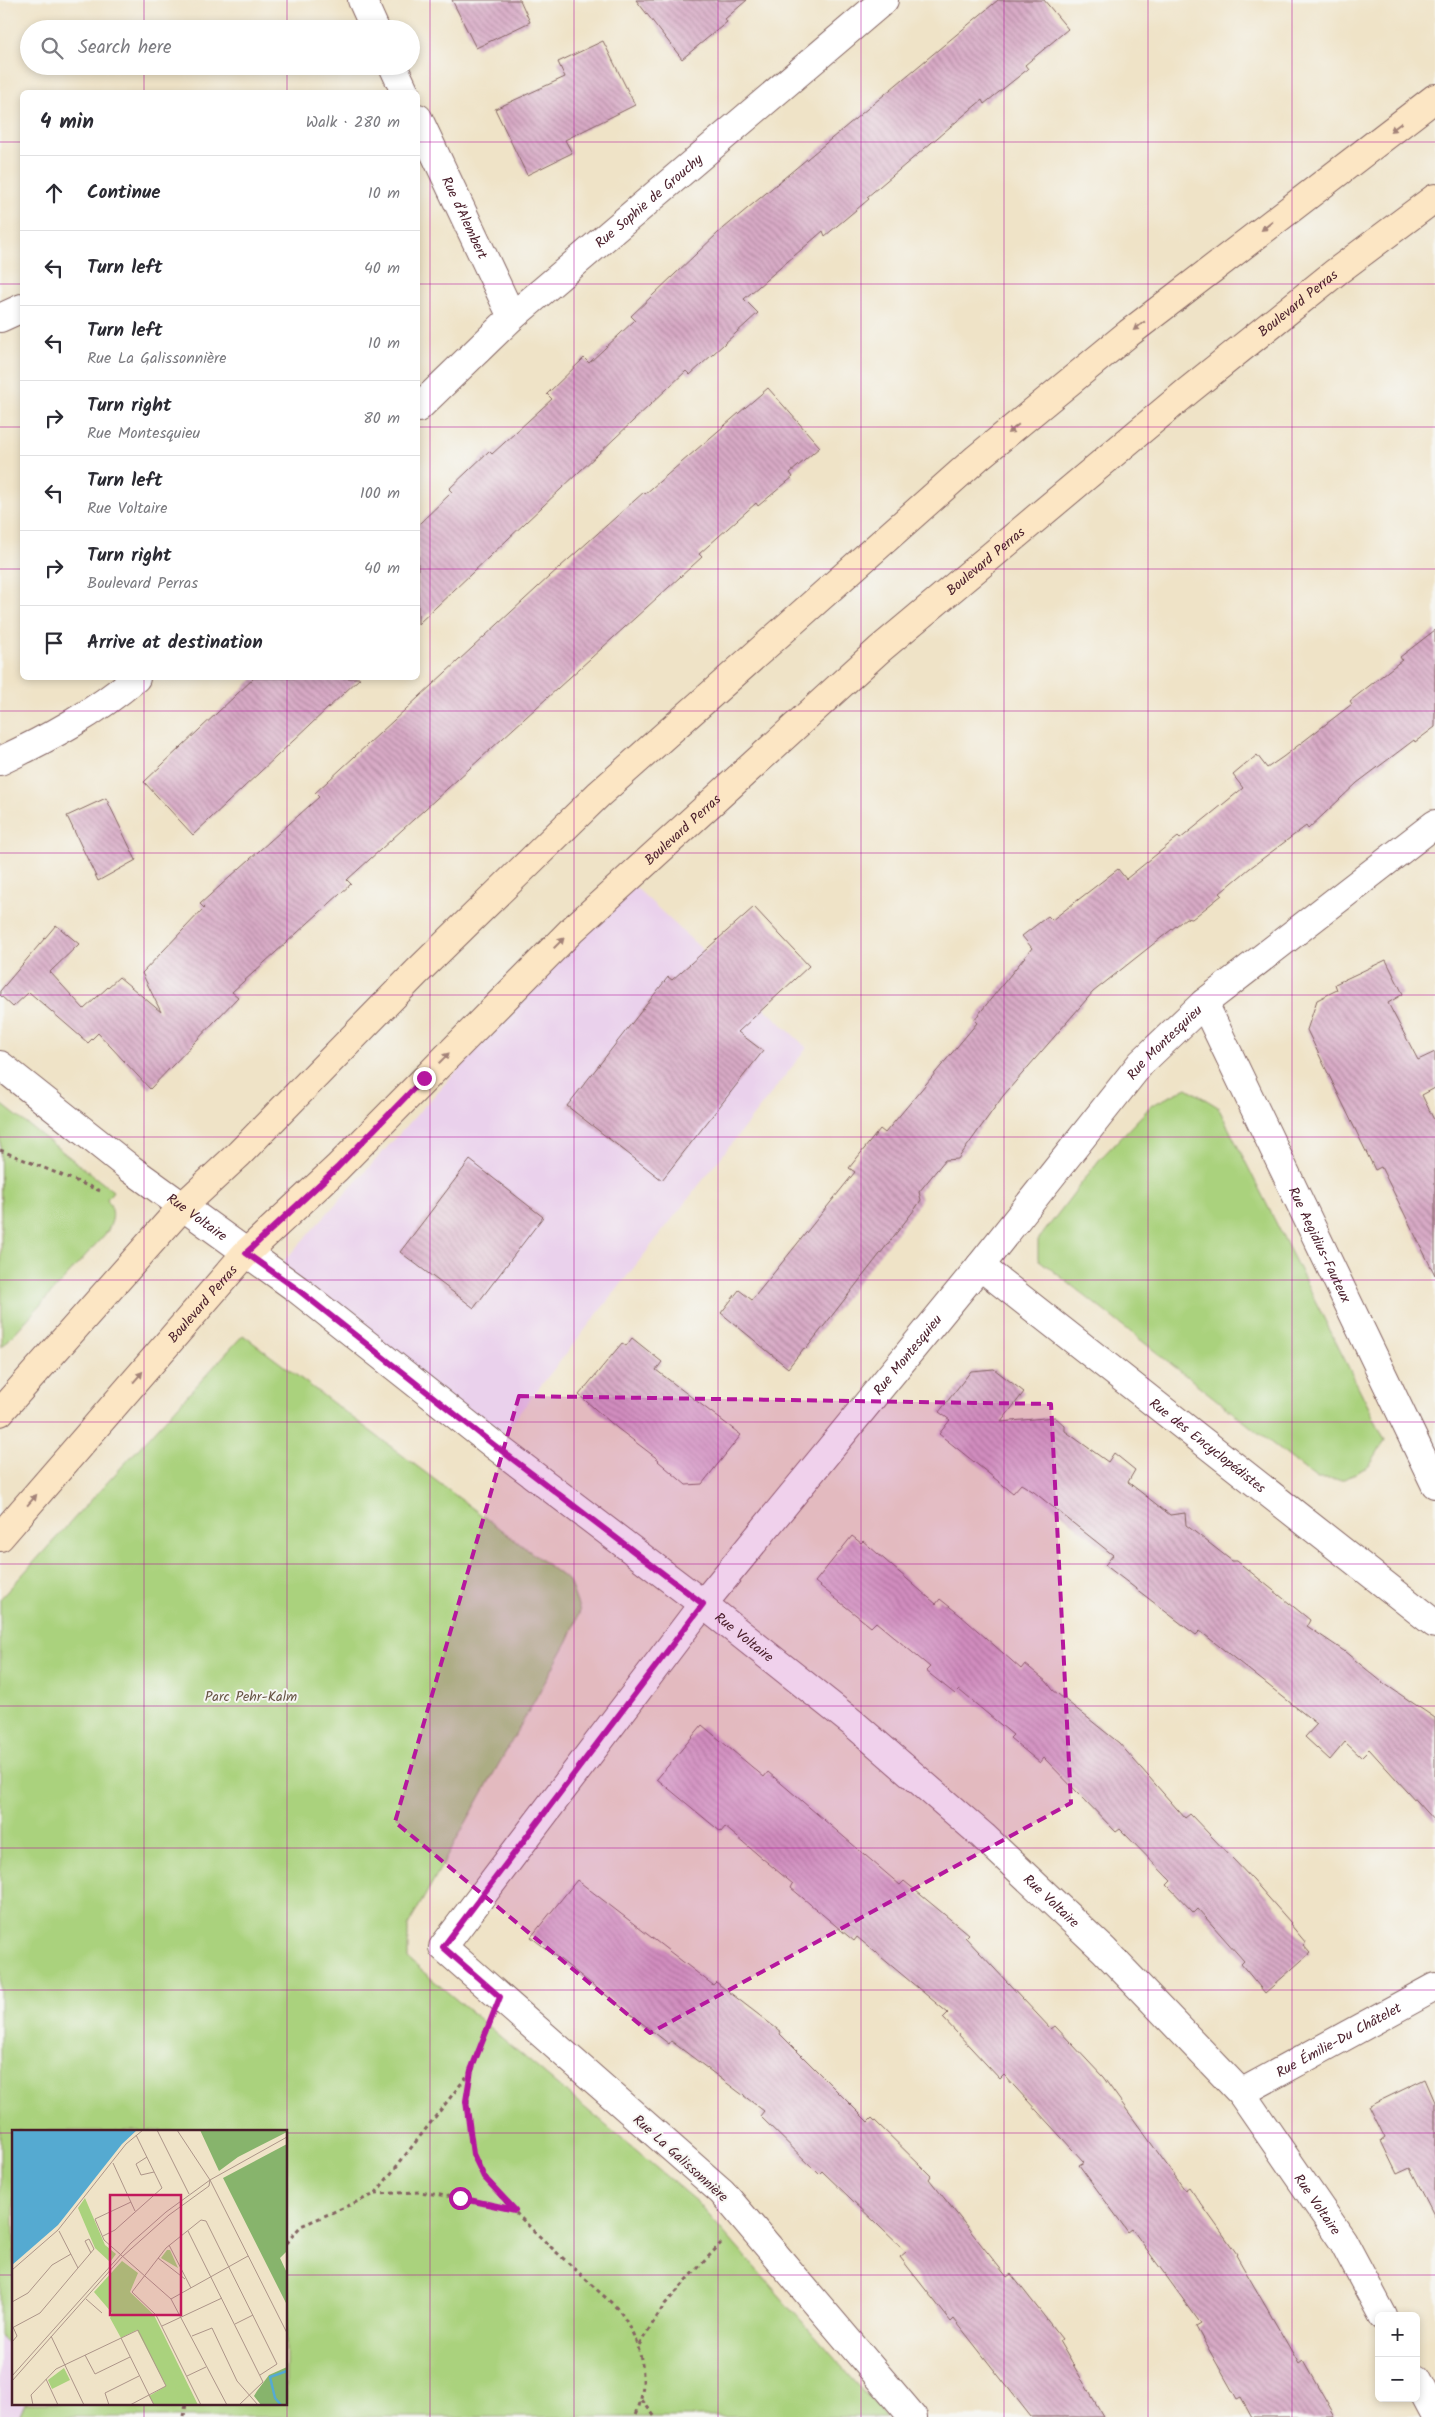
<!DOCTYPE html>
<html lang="en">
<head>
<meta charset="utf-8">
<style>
	:root { --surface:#fff; --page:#f7f7f7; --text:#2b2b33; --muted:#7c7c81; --line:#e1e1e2 }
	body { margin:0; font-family:Kalam,sans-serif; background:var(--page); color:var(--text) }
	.controls { position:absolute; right:15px; bottom:15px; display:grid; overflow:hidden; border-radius:8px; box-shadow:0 2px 8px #0003 }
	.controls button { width:45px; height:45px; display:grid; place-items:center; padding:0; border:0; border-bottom:1px solid var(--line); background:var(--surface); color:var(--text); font:25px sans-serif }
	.stop { position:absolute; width:15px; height:15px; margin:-11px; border:4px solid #b5179e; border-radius:50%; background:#fff }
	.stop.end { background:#b5179e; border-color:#fff; box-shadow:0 1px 5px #0008 }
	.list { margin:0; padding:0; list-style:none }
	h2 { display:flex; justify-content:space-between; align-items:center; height:65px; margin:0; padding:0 20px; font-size:21px }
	h2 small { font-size:16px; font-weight:400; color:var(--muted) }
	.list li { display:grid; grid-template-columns:32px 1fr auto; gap:15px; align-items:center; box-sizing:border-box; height:75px; padding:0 20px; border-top:1px solid var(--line) }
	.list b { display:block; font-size:19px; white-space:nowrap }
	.list p { margin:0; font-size:16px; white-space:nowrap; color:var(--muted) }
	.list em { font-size:16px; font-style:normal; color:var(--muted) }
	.icon { flex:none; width:28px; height:28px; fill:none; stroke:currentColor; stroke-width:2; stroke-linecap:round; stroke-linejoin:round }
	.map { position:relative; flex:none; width:1435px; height:2417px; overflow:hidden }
	.search { position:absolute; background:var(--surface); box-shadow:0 2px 8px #0003; left:20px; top:20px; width:400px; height:55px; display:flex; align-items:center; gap:12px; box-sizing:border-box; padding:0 18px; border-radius:28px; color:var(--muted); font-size:19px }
	.panel { position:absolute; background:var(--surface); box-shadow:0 2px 8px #0003; left:20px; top:90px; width:400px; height:590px; border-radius:8px }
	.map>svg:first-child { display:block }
	.built { fill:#ead1ec }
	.park { fill:#aad27d; stroke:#7a7854 }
	.building { fill:url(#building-back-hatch) }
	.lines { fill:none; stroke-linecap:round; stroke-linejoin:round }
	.street-casing { stroke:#846462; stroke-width:30 }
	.secondary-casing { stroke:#846462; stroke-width:30 }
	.path { stroke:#846462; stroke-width:3; stroke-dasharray:4 4; stroke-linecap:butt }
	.street { stroke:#fff; stroke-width:28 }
	.secondary { stroke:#fce6c4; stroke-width:28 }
	.oneway { fill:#a38278 }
	.route { stroke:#b5179e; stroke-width:6 }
	.marked { fill:#b5179e; fill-opacity:0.2; stroke:#b5179e; stroke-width:4; stroke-dasharray:10 6; stroke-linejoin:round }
	.grid { fill:none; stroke:#b5179e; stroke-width:1; stroke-opacity:0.55 }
	.labels { text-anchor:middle; stroke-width:4; stroke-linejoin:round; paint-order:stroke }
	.street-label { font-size:14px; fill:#4a1f2b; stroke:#f6f6f2 }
	.park-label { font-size:14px; fill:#675544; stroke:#f6f6f2 }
	.inset-river { fill:none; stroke:#55aad1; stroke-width:2.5 }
	.inset-road { fill:none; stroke:#ad9589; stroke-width:1 }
	.view { fill:#c2185b; fill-opacity:0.15; stroke:#c2185b; stroke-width:2.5 }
	.inset-edge { fill:none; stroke:#4a1f2b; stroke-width:2.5 }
</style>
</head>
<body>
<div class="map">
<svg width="1435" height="2417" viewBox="0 0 1435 2417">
	<defs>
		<pattern id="building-back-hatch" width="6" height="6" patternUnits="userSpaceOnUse" patternTransform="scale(1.25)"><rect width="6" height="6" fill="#d8aac6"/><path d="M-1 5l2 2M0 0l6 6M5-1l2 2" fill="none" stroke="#b18aa1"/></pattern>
	</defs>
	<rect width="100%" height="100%" fill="#f6f6f2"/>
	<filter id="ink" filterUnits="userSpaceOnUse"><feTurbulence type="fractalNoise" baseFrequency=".02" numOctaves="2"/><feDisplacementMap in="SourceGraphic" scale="10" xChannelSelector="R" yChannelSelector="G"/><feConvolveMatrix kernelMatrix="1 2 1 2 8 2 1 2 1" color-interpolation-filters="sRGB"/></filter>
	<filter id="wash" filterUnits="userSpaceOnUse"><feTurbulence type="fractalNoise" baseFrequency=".0096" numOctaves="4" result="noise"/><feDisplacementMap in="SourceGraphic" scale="20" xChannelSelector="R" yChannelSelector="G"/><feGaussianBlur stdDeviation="1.12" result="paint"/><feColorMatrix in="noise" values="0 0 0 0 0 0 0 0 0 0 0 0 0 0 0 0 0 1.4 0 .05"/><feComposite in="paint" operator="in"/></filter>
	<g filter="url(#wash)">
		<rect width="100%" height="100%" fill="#efe3c7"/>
		<g class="built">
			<path d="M629,881L807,1048L494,1445L273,1273Z"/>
			<path d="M0,2335L14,2349V2403H25L19,2417H0Z"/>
		</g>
		<g class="park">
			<path d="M1187,1088L1218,1107L1385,1440L1369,1466L1344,1479H1317L1038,1259V1240L1099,1160L1152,1105Z"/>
			<path d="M0,1103L113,1191L107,1199C115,1212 114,1219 107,1232L2,1347Z"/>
			<path d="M243,1335L569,1581L580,1611L569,1639L408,1926V1959L698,2203L886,2417H19L25,2403H286V2131H14V2349L0,2335V1599Z"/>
		</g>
		<g id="blocks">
			<g class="building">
				<path d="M452,0H520L530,22L476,48Z"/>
				<path d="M636,0H747L725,19L727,22L682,59Z"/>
				<path d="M998,0H1044L1068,29L1025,65L1028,69L984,104L982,100L867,197L869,199L825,236L823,231L744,299L758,313L690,375L686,371L418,624V525L452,492L449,489L489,451L492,454L552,399L547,394L584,358L589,363L635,320L631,316L718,233Z"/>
				<path d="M603,41L635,105L565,140L572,153L527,175L495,109L565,77L558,62Z"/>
				<path d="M768,388L820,447L790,473L793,477L758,506L756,503L699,554L702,557L347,880L351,884L232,992L238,997L150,1089L98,1033L88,1043L29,992L13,1007L0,995V991L56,925L79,944L50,972L84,1009L119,977L161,1012L142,973L204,908L200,904L319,797L315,793L550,576L644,492L645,494Z"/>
				<path d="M1435,630V727L1415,742L1414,740L1357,783L1308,829L1306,826L1250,868L1220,893L1222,895L1192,919L1186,918L1093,992L1003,1096L958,1159L945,1160L919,1192L921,1200L915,1209L806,1349L804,1348L788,1368L721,1313L739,1290L752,1300L855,1172L849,1168L880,1129L885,1133L977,1023L974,1020L1032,948L1022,936L1048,916L1052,920L1118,869L1126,879L1178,837L1180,839L1243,788L1233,775L1257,755L1267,768L1283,757L1352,704L1350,701L1402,660L1400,657Z"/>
				<path d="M254,678H360L193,835L144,782Z"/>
				<path d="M106,798L136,860L98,881L67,816Z"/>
				<path d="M754,907L809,966L738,1032L763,1051L662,1180L567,1106L668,977L672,980Z"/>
				<path d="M1386,960L1403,994L1388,1003L1418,1060L1435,1052V1088L1422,1095L1435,1122V1275L1381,1167L1375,1170L1307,1030L1317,1000L1337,990L1335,984Z"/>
				<path d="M470,1160L543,1217L474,1308L400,1252Z"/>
				<path d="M632,1338L662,1362L656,1370L741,1435L702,1484L686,1485L658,1461L659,1460L617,1428L579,1395L622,1343L626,1346Z"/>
				<path d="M994,1369L1024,1392L1001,1422L1055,1417L1065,1426V1431L1108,1462L1114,1453L1135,1470L1128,1482L1170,1515L1185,1513L1186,1525L1232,1561H1237L1310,1620L1307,1626L1344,1651L1382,1682L1435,1718V1822L1369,1749L1361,1757L1345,1742L1330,1760L1305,1737L1317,1724L1200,1631L1196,1635L1105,1565L1113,1555L1034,1492L1021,1484L1013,1493L939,1434L950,1420L939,1412L971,1371Z"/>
				<path d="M852,1536L861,1543L863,1541L936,1604L940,1599L960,1615L1021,1669L1025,1664L1047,1682L1053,1690L1119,1743L1185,1818L1190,1814L1253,1880L1291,1923L1290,1924L1306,1943L1303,1945L1310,1953L1265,1993L1241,1964L1244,1961L1198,1909L1194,1913L1167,1885L1171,1881L1120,1829L1116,1832L1044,1758L1040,1763L1010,1738L1013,1735L959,1690L955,1694L926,1671L930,1667L876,1622L871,1627L815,1582Z"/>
				<path d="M702,1725L764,1777L768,1772L900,1885L904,1881L968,1934L965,1937L1051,2029L1055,2026L1103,2077L1185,2190L1189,2187L1237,2254L1236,2255L1299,2364L1303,2361L1335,2417H1252L1241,2397L1237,2399L1196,2327L1201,2324L1132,2229L1128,2232L1079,2165L1084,2162L1004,2075L1000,2079L943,2018L948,2013L857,1937L854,1941L791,1888L793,1884L725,1827L721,1832L657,1779Z"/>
				<path d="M577,1880L713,1985L716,1982L781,2032L780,2034L868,2122L872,2118L931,2176L929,2179L1007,2277L1011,2274L1062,2339L1059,2341L1104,2417H1031L954,2319L951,2322L900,2257L906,2252L822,2171L819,2174L760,2116L764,2111L671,2041L669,2044L531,1937Z"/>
				<path d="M1425,2079L1435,2102V2217L1410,2168L1397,2174L1381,2141L1385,2138L1369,2106Z"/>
			</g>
		</g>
	</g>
	<g filter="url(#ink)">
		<use href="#blocks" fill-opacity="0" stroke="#846462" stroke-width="1"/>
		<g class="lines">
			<defs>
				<g id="street">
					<path d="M362,0L375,29"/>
					<path d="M393,66L405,92"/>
					<path id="s1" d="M418,118L512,317"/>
					<path d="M0,318L22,308"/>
					<path id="s2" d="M418,408L512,317L884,0"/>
					<path d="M0,761C49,738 95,713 136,678"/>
					<path id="s3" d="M1204,1003L1435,1484"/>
					<path id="s4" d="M0,1065L131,1169L297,1289L494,1445L703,1604L854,1724L983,1836L1104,1950L1241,2093L1343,2241L1383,2316"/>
					<path id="s5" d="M980,1266L1435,1624"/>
					<path id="s6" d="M1241,2093L1435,1987"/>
					<path d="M1416,2379L1435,2415"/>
					<path id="s7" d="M913,2417L722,2192L443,1947L703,1604L980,1266L1141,1063L1204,1003L1435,824"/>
				</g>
				<g id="secondary">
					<path d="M0,1412L183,1206L239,1154L417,972L598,795L977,458L1129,333L1435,98"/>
					<path id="s8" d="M0,1537L246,1253L337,1168L572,930L879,650L1188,391L1336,272L1435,198"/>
				</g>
			</defs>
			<use href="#street" class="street-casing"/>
			<use href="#secondary" class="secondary-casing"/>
			<g class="path">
				<path d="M0,1150L103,1192"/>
				<path d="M487,2030C472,2069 464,2086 470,2129C471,2137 471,2148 474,2155C490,2197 560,2254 594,2287C603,2296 616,2305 623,2316C643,2347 650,2383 635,2417"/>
				<path d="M375,2194L419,2192L461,2198L515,2210"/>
				<path d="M286,2243L301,2226L375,2194L471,2071"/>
				<path d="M639,2345L665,2304L721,2243"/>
				<path d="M642,2400L655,2417"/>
				<path d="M184,2417L186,2403"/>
			</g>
			<use href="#street" class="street"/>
			<use href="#secondary" class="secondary"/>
		</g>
		<defs><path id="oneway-solid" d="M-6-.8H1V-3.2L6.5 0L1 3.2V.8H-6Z" transform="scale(1.25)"/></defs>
		<g class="oneway">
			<use href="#oneway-solid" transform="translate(1396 127) rotate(143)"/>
			<use href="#oneway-solid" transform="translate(1267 226) rotate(142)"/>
			<use href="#oneway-solid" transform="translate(1139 326) rotate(142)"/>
			<use href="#oneway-solid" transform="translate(1013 429) rotate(141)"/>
			<use href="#oneway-solid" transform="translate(559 943) rotate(-45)"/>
			<use href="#oneway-solid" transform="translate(444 1058) rotate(-45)"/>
			<use href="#oneway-solid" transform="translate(138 1377) rotate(-49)"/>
			<use href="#oneway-solid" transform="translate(32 1500) rotate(-49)"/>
		</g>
	</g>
	<g class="lines" filter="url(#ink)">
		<path class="route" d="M424,1078L337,1168L246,1253L297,1289L494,1445L703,1604L443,1947L500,1997L471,2070L466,2101L473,2154L484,2177L515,2210L460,2198"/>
	</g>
	<path class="marked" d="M519,1396L1051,1404L1071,1803L650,2033L395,1822Z"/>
	<path class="grid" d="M144,0V29M287,0V29M430,0V2417M574,0V2417M718,0V2417M861,0V2417M1004,0V2417M1148,0V2417M1292,0V2417M144,66V92M287,66V92M0,142H22M418,142H1435M0,284H22M418,284H1435M0,427H22M418,427H1435M0,569H22M418,569H1435M144,678V2131M287,678V2417M0,711H1435M0,853H1435M0,995H1435M0,1137H1435M0,1280H1435M0,1422H1435M0,1564H1435M0,1706H1435M0,1848H1435M0,1990H1435M0,2133H14M286,2133H1435M0,2275H14M286,2275H1435M144,2403V2417"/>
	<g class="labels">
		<g class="street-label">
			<text dy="5" stroke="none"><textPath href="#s2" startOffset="310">Rue Sophie de Grouchy</textPath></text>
			<text dy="5" stroke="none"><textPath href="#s1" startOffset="110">Rue d'Alembert</textPath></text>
			<text dy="5" stroke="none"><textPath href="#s8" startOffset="1794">Boulevard Perras</textPath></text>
			<text dy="5" stroke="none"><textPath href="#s8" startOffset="1389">Boulevard Perras</textPath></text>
			<text dy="5" stroke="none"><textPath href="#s8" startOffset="984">Boulevard Perras</textPath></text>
			<text dy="5" stroke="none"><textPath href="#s7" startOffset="1824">Rue Montesquieu</textPath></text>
			<text dy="5" stroke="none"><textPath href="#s4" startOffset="249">Rue Voltaire</textPath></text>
			<text dy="5" stroke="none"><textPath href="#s3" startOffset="268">Rue Aegidius-Fauteux</textPath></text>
			<text dy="5" stroke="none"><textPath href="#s8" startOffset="309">Boulevard Perras</textPath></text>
			<text dy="5" stroke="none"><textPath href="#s7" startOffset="1419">Rue Montesquieu</textPath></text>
			<text dy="5" stroke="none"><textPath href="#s5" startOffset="290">Rue des Encyclopédistes</textPath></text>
			<text dy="5" stroke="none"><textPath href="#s4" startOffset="939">Rue Voltaire</textPath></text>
			<text dy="5" stroke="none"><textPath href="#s4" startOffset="1344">Rue Voltaire</textPath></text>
			<text dy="5" stroke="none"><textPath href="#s6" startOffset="111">Rue Émilie-Du Châtelet</textPath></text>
			<text transform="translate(681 2158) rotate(42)" y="5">Rue La Galissonnière</text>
			<text dy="5" stroke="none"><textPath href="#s4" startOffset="1749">Rue Voltaire</textPath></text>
		</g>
		<g class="park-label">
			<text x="251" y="1701">Parc Pehr-Kalm</text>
		</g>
	</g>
	<g transform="translate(12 2130)">
		<rect width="275" height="275" fill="#efe3c7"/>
		<path d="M188,0H275V2L226,27L207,41ZM275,14V121L268,128L275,143V175L211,48ZM275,237V275H249L242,266L245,261L257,245Z" fill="#87b46c"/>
		<path d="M73,68L93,115L104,124L98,132L83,118L66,78ZM155,120H158L166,138L149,128ZM110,131L126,143L118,162L142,185L186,275H142L137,266L154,256L125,200L109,208L98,188L100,183L82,162ZM52,238L58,250L40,259L36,250Z" fill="#aad27d"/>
		<path d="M172,254L182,275H171L166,265L163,258Z" fill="#aad27d"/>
		<path d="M0,0H125L110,14L46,95L0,135Z" fill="#55aad1"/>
		<path class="inset-river" d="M269,275L263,268L258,247L275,241"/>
		<path class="inset-road" d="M145,0L177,64M165,0L198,50L275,7M135,27L124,34L129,45L142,42M101,33L123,81M198,50L275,203M119,72L83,89L92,110L159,169L215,275M47,101L66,138M176,101L251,252L227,275M91,106L103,100L150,58L124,5M157,115L179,158M146,128L173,149M0,140L46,100L114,14L131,0M74,169L90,183M159,169L236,126M0,172L16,163L40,135L59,124M223,194L241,185M150,196L210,168M0,198L28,183L82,119L77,109L73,111L79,123M39,206L72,275M180,206L200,198L225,251L246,275M109,208L142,275M0,212L5,206L1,197M73,225L83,244L118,227M0,246L119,113L154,82L198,50M175,246L194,237M34,249L46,275M0,251L110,127L157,85L197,56L198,50M21,275L19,265L44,239L126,200L154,256L118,275M97,275L93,263L127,246M189,275L144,185L120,162L154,118L189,90L194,91L265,234L248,245"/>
		<path class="view" d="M98,65H169V185H98Z"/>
		<rect width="275" height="275" class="inset-edge"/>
	</g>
</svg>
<div class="controls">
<button>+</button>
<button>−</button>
</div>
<div class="stop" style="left:460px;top:2198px"></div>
<div class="stop end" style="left:424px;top:1078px"></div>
<div class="search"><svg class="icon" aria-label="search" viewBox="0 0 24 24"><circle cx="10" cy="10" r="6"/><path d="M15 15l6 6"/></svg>Search here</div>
<section class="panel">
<h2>4 min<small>Walk · 280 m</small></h2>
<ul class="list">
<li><svg class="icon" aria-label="ahead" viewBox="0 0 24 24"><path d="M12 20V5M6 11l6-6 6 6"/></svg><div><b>Continue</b></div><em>10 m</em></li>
<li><svg class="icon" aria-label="left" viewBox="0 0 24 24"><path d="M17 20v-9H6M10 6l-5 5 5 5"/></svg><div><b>Turn left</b></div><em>40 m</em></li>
<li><svg class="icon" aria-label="left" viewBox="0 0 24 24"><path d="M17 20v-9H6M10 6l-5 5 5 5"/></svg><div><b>Turn left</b><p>Rue La Galissonnière</p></div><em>10 m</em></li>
<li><svg class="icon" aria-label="right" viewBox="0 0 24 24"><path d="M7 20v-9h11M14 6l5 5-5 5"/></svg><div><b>Turn right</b><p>Rue Montesquieu</p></div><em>80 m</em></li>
<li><svg class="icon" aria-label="left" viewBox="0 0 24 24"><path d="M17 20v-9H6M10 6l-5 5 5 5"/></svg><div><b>Turn left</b><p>Rue Voltaire</p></div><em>100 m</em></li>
<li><svg class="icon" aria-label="right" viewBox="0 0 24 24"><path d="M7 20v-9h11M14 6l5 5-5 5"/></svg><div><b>Turn right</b><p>Boulevard Perras</p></div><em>40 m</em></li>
<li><svg class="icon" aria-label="arrive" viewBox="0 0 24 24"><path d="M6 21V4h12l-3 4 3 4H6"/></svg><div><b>Arrive at destination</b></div></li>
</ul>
</section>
</div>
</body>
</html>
